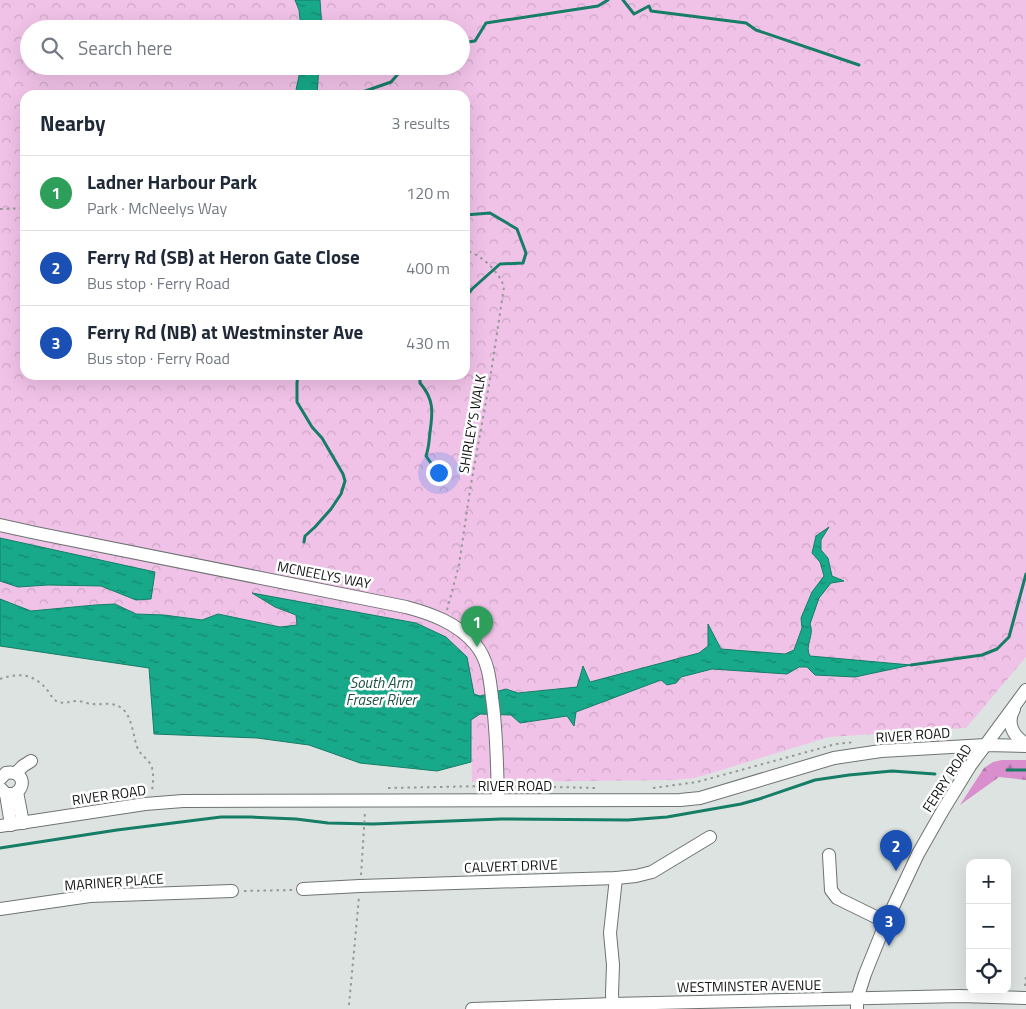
<!DOCTYPE html>
<html lang="en">
<head>
<meta charset="utf-8">
<style>
	:root { --surface:#fff; --page:#f6f6f7; --text:#1f2937; --muted:#747a83; --line:#e0e1e3; --accent:#ea580c }
	body { margin:0; font-family:"Titillium Web",sans-serif; background:var(--page); color:var(--text) }
	.controls { position:absolute; right:15px; bottom:15px; display:grid; overflow:hidden; border-radius:10px; box-shadow:0 5px 20px #0002 }
	.controls button { width:45px; height:45px; display:grid; place-items:center; padding:0; border:0; border-bottom:1px solid var(--line); background:var(--surface); color:var(--text); font:25px sans-serif }
	.you { position:absolute; left:438px; top:472px; width:18px; height:18px; margin:-12px; border:4px solid #fff; border-radius:50%; background:#1a73e8; box-shadow:0 0 0 8px #1a73e833 }
	.badge { display:grid; place-items:center; width:32px; height:32px; border-radius:50%; background:var(--accent); color:#fff; font-size:16px; font-weight:700 }
	.pin { position:absolute; translate:-50% -41px; filter:drop-shadow(0 1px 2px #0008) }
	.pin::after { content:''; position:absolute; top:26px; width:18px; height:15px; background:inherit; clip-path:polygon(0 0,100% 0,50% 100%) }
	.list { margin:0; padding:0; list-style:none }
	h2 { display:flex; justify-content:space-between; align-items:center; height:65px; margin:0; padding:0 20px; font-size:21px }
	h2 small { font-size:16px; font-weight:400; color:var(--muted) }
	.list li { display:grid; grid-template-columns:32px 1fr auto; gap:15px; align-items:center; box-sizing:border-box; height:75px; padding:0 20px; border-top:1px solid var(--line) }
	.list b { display:block; font-size:19px; white-space:nowrap }
	.list p { margin:0; font-size:16px; white-space:nowrap; color:var(--muted) }
	.list em { font-size:16px; font-style:normal; color:var(--muted) }
	.icon { flex:none; width:28px; height:28px; fill:none; stroke:currentColor; stroke-width:2; stroke-linecap:round; stroke-linejoin:round }
	.map { position:relative; flex:none; width:1026px; height:1009px; overflow:hidden }
	.search { position:absolute; background:var(--surface); box-shadow:0 5px 20px #0002; left:20px; top:20px; width:450px; height:55px; display:flex; align-items:center; gap:12px; box-sizing:border-box; padding:0 18px; border-radius:28px; color:var(--muted); font-size:19px }
	.panel { position:absolute; background:var(--surface); box-shadow:0 5px 20px #0002; left:20px; top:90px; width:450px; height:290px; border-radius:15px }
	.map>svg:first-child { display:block }
	.forest { fill:url(#forest-firs) }
	.park { fill:url(#park-crowns); fill-rule:evenodd }
	.water { fill:url(#water-ripples); stroke:#167d66 }
	.lines { fill:none; stroke-linecap:round; stroke-linejoin:round }
	.stream { stroke:#167d66; stroke-width:3 }
	.minor-casing { stroke:#6e7472; stroke-width:14 }
	.path { stroke:#959a98; stroke-width:2; stroke-dasharray:2.5 4; stroke-linecap:butt }
	.minor { stroke:#fff; stroke-width:12 }
	.labels { text-anchor:middle; stroke-width:5; stroke-linejoin:round; paint-order:stroke }
	.street-label { font-size:14px; fill:#131514; stroke:#fff }
	.water-label { font-size:15px; font-style:italic; fill:#1c5143; stroke:#fff }
</style>
</head>
<body>
<div class="map">
<svg width="1026" height="1009" viewBox="0 0 1026 1009">
	<defs>
		<pattern id="forest-firs" width="22" height="20" patternUnits="userSpaceOnUse" patternTransform="scale(1.25)"><rect width="22" height="20" fill="#d98ecd"/><path d="M5 1l3.5 6h-7zM16 11l3.5 6h-7z" fill="#af73a5"/></pattern>
		<pattern id="park-crowns" width="20" height="18" patternUnits="userSpaceOnUse" patternTransform="scale(1.25)"><rect width="20" height="18" fill="#f1c2e8"/><path d="M2 6a3 3 0 1 1 6 0M12 15a3 3 0 1 1 6 0" fill="none" stroke="#cea6c6"/></pattern>
		<pattern id="water-ripples" width="26" height="14" patternUnits="userSpaceOnUse" patternTransform="scale(1.25)"><rect width="26" height="14" fill="#17a989"/><path d="M2 4q2-2 4 0t4 0M15 11q2-2 4 0t4 0" fill="none" stroke="#14886f"/></pattern>
	</defs>
	<rect width="100%" height="100%" fill="#dce3e1"/>
	<path class="forest" d="M1002,760H1026V780L999,777L960,805L984,768L993,762Z"/>
	<path class="park" d="M0,0H1026V657L966,728L829,737L695,778L674,780L472,782L471,719L474,694L467,657L446,637L416,623L275,607L297,615V625L280,627L218,614L202,620L164,615L136,614L115,604L95,605L31,611L0,599V581L18,587L48,585L101,586L136,600L151,599L155,573L0,538ZM29,29H461V66H29ZM25,95H465V375H25Z"/>
	<g class="water">
		<path d="M295,0H320L322,29H301L299,10Z"/>
		<path d="M301,66H319L317,95H295Z"/>
		<path d="M829,527L821,540V550L828,558L832,576L844,581L831,583L819,598L810,624C815,635 804,646 810,656L911,665L855,677L815,675L807,667H799L787,674L712,669L681,677L676,683L667,685L661,680L576,712L574,726L567,716L520,723L511,715L480,714L471,720V762L437,771L360,763L309,745L257,738L154,734L149,668L0,646V599L31,611L95,605L115,604L136,614L164,615L202,620L218,614L280,627L297,625L296,615L275,607L252,593L416,623L446,637L467,657L474,694L480,696L506,689L518,693L577,687L583,666L590,682L699,653L708,646V624L721,649L785,654L794,650L802,628L801,618L812,592L824,576L820,562L812,553L816,536Z"/>
		<path d="M0,538L155,572L151,599L136,600L101,586L48,585L18,587L0,581Z"/>
	</g>
	<g class="lines">
		<g class="stream">
			<path d="M623,0L634,14L649,6L651,11L746,23L756,30L859,65"/>
			<path d="M461,43L475,41L486,23L598,6L608,0"/>
			<path d="M354,95L391,82L405,66"/>
			<path d="M465,215L490,213L517,229L526,253L523,263L500,264L472,289L465,298"/>
			<path d="M298,375L297,383V402L312,427L322,438L343,474L345,481L341,494L331,509L315,527L305,536L304,542"/>
			<path d="M420,375V383C434,399 433,412 430,432C429,441 429,447 426,456L431,463L435,481"/>
			<path d="M911,665L982,655L997,649L1009,637L1026,574"/>
			<path d="M1007,770H1026"/>
			<path d="M0,848L117,830L221,817H251L296,819L328,823L373,824L501,819L628,820L667,817L741,804L759,799L815,780L849,775L892,771L935,774"/>
		</g>
		<defs>
			<g id="minor">
				<path d="M0,525L36,533L406,607C432,614 457,623 475,644C488,659 490,679 492,698C497,732 497,766 498,800"/>
				<path d="M1014,709C1006,723 1013,736 1026,744"/>
				<path d="M16,773L23,766L31,761"/>
				<path d="M0,779L6,773C22,770 28,786 14,794H6L0,788"/>
				<path d="M17,792L23,823"/>
				<path d="M6,794L11,825"/>
				<path d="M0,826L145,804L183,801L680,800L700,798L834,758L881,751L986,745L1026,746"/>
				<path d="M829,855L831,890L837,898L886,922"/>
				<path d="M303,889L360,886L616,878L636,876L652,872L710,837"/>
				<path d="M0,909L90,896L232,891"/>
				<path d="M472,1009L612,1004L960,996L1026,998"/>
				<path d="M613,1009L612,994L613,965L610,933L616,878"/>
				<path d="M857,1009V999L865,974L886,922L918,854L943,810L970,766L1026,690"/>
			</g>
		</defs>
		<use href="#minor" class="minor-casing"/>
		<g class="path">
			<path d="M0,209L25,208"/>
			<path d="M447,610L459,565L470,490L490,379L504,287C499,271 480,254 465,250"/>
			<path d="M0,679C19,672 35,674 48,691C51,695 53,700 58,702C65,704 70,701 77,701C82,701 87,704 92,704C99,705 105,703 111,704C132,706 132,732 137,747C140,754 144,756 149,762C155,769 153,783 152,791"/>
			<path d="M508,786L598,788"/>
			<path d="M388,788L486,786"/>
			<path d="M653,788L697,782L836,744L855,742"/>
			<path d="M361,875L365,812"/>
			<path d="M244,891L292,890"/>
			<path d="M1025,986L1026,976"/>
			<path d="M349,1005L359,897"/>
		</g>
		<use href="#minor" class="minor"/>
	</g>
	<g class="labels">
		<g class="street-label">
			<text transform="translate(472 424) rotate(-80)" y="5">SHIRLEY'S WALK</text>
			<text transform="translate(324 575) rotate(11)" y="5">MCNEELYS WAY</text>
			<text transform="translate(913 735) rotate(-4)" y="5">RIVER ROAD</text>
			<text transform="translate(947 778) rotate(-57)" y="5">FERRY ROAD</text>
			<text x="515" y="791">RIVER ROAD</text>
			<text transform="translate(109 795) rotate(-8)" y="5">RIVER ROAD</text>
			<text transform="translate(511 866) rotate(-2)" y="5">CALVERT DRIVE</text>
			<text transform="translate(114 882) rotate(-4)" y="5">MARINER PLACE</text>
			<text transform="translate(749 986) rotate(-1)" y="5">WESTMINSTER AVENUE</text>
		</g>
		<g class="water-label">
			<text x="381" y="688">South Arm<tspan x="381" dy="17">Fraser River</tspan></text>
		</g>
	</g>
</svg>
<div class="controls">
<button>+</button>
<button>−</button>
<button><svg class="icon" aria-label="locate" viewBox="0 0 24 24"><circle cx="12" cy="12" r="6"/><path d="M12 2v4M12 18v4M2 12h4M18 12h4"/></svg></button>
</div>
<div class="you"></div>
<div class="pin badge" style="left:477px;top:647px;background:#2e9e5b">1</div>
<div class="pin badge" style="left:896px;top:871px;background:#1a4fb4">2</div>
<div class="pin badge" style="left:889px;top:946px;background:#1a4fb4">3</div>
<div class="search"><svg class="icon" aria-label="search" viewBox="0 0 24 24"><circle cx="10" cy="10" r="6"/><path d="M15 15l6 6"/></svg>Search here</div>
<section class="panel">
<h2>Nearby<small>3 results</small></h2>
<ul class="list">
<li><span class="badge" style="background:#2e9e5b">1</span><div><b>Ladner Harbour Park</b><p>Park · McNeelys Way</p></div><em>120 m</em></li>
<li><span class="badge" style="background:#1a4fb4">2</span><div><b>Ferry Rd (SB) at Heron Gate Close</b><p>Bus stop · Ferry Road</p></div><em>400 m</em></li>
<li><span class="badge" style="background:#1a4fb4">3</span><div><b>Ferry Rd (NB) at Westminster Ave</b><p>Bus stop · Ferry Road</p></div><em>430 m</em></li>
</ul>
</section>
</div>
</body>
</html>
